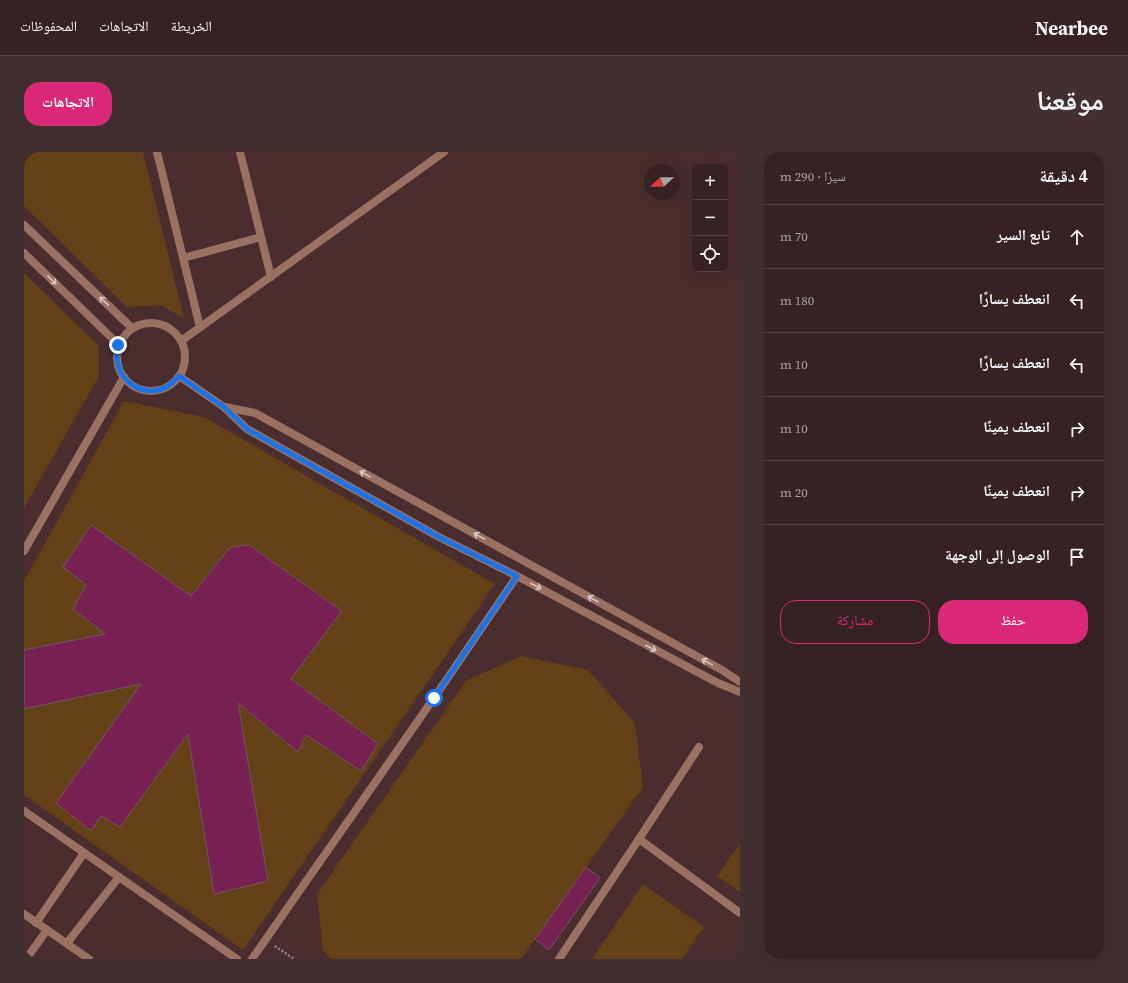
<!DOCTYPE html>
<html lang="ar">
<head>
<meta charset="utf-8">
<style>
	:root { --surface:#372223; --page:#422f30; --text:#f1f3f6; --muted:#aaa4a6; --line:#513f41; --accent:#db2777 }
	body { margin:0; font-family:"Source Serif 4","Noto Naskh Arabic",serif; background:var(--page); color:var(--text); direction:rtl }
	.controls { position:absolute; right:12px; top:12px; display:grid; overflow:hidden; border-radius:8px; box-shadow:0 4px 16px #0002 }
	.controls button { width:36px; height:36px; display:grid; place-items:center; padding:0; border:0; border-bottom:1px solid var(--line); background:var(--surface); color:var(--text); font:20px sans-serif }
	.compass { position:absolute; left:620px; top:12px; width:36px; height:36px; border-radius:50%; background:var(--surface); box-shadow:0 4px 16px #0002; rotate:249deg }
	.stop { position:absolute; width:12px; height:12px; margin:-9px; border:3px solid #1a73e8; border-radius:50%; background:#fff }
	.stop.end { background:#1a73e8; border-color:#fff; box-shadow:0 1px 4px #0008 }
	.list { margin:0; padding:0; list-style:none }
	h2 { display:flex; justify-content:space-between; align-items:center; height:52px; margin:0; padding:0 16px; font-size:17px }
	h2 small { font-size:13px; font-weight:400; color:var(--muted) }
	.list li { display:grid; grid-template-columns:26px 1fr auto; gap:12px; align-items:center; box-sizing:border-box; height:64px; padding:0 16px; border-top:1px solid var(--line) }
	.list b { display:block; font-size:15px; white-space:nowrap }
	.list em { font-size:13px; font-style:normal; color:var(--muted) }
	.actions { display:flex; gap:8px; padding:12px 16px }
	.actions a { flex:1; padding:9px 0; border:1px solid var(--accent); border-radius:16px; text-align:center; font-size:14px; color:var(--accent) }
	.actions .main { background:var(--accent); color:#fff }
	.icon { flex:none; width:22px; height:22px; fill:none; stroke:currentColor; stroke-width:2; stroke-linecap:round; stroke-linejoin:round }
	.map { position:relative; flex:none; width:716px; height:807px; overflow:hidden; direction:ltr; border-radius:16px }
	header { display:flex; align-items:center; gap:24px; box-sizing:border-box; height:56px; padding:0 20px; background:var(--surface); border-bottom:1px solid var(--line) }
	header strong { font-size:19px }
	nav { display:flex; gap:22px; margin-inline-start:auto; font-size:14px }
	.intro { display:flex; align-items:center; justify-content:space-between; box-sizing:border-box; height:96px; padding:0 24px }
	h1 { margin:0; font-size:28px }
	.button { padding:10px 18px; border-radius:16px; background:var(--accent); color:#fff; font-size:14px; font-weight:700 }
	main { display:flex; gap:24px; padding:0 24px }
	aside { flex:1; background:var(--surface); border-radius:16px; box-shadow:0 4px 16px #0002 }
	.map>svg:first-child { display:block }
	.green { fill:#634016 }
	.building { fill:#772153; stroke:#705461 }
	.lines { fill:none; stroke-linecap:round; stroke-linejoin:round }
	.path { stroke:#9b8385; stroke-width:2.5; stroke-dasharray:2 2; stroke-linecap:butt }
	.lane { stroke:#9a7061; stroke-width:8 }
	.street { stroke:#9a7061; stroke-width:8 }
	.oneway { stroke:#ddc7c5 }
	.route { stroke:#1a73e8; stroke-width:5 }
</style>
</head>
<body>
<header>
<strong>Nearbee</strong>
<nav><a>الخريطة</a><a>الاتجاهات</a><a>المحفوظات</a></nav>
</header>
<div class="intro"><h1>موقعنا</h1><a class="button">الاتجاهات</a></div>
<main>
<aside>
<h2>4 دقيقة<small>سيرًا · 290 m</small></h2>
<ul class="list">
<li><svg class="icon" aria-label="ahead" viewBox="0 0 24 24"><path d="M12 20V5M6 11l6-6 6 6"/></svg><div><b>تابع السير</b></div><em>70 m</em></li>
<li><svg class="icon" aria-label="left" viewBox="0 0 24 24"><path d="M17 20v-9H6M10 6l-5 5 5 5"/></svg><div><b>انعطف يسارًا</b></div><em>180 m</em></li>
<li><svg class="icon" aria-label="left" viewBox="0 0 24 24"><path d="M17 20v-9H6M10 6l-5 5 5 5"/></svg><div><b>انعطف يسارًا</b></div><em>10 m</em></li>
<li><svg class="icon" aria-label="right" viewBox="0 0 24 24"><path d="M7 20v-9h11M14 6l5 5-5 5"/></svg><div><b>انعطف يمينًا</b></div><em>10 m</em></li>
<li><svg class="icon" aria-label="right" viewBox="0 0 24 24"><path d="M7 20v-9h11M14 6l5 5-5 5"/></svg><div><b>انعطف يمينًا</b></div><em>20 m</em></li>
<li><svg class="icon" aria-label="arrive" viewBox="0 0 24 24"><path d="M6 21V4h12l-3 4 3 4H6"/></svg><div><b>الوصول إلى الوجهة</b></div></li>
</ul>
<div class="actions"><a class="main">حفظ</a><a>مشاركة</a></div>
</aside>
<div class="map">
<svg width="716" height="807" viewBox="0 0 716 807">
	<rect width="100%" height="100%" fill="#492d2f"/>
	<g class="green">
		<path d="M0,0H119L160,167L138,153L103,155L0,54Z"/>
		<path d="M0,121L75,194V224L0,356Z"/>
		<path d="M100,249L180,265L471,432L219,798L0,643V429Z"/>
		<path d="M497,504L564,518L611,571L619,635L497,807H307L299,798L293,742L442,529Z"/>
		<path d="M716,692V740L693,724Z"/>
		<path d="M619,732L680,775L658,807H568Z"/>
	</g>
	<g class="building">
		<path d="M67,373L167,444L206,395L225,393L318,459L267,527L354,592L337,619L282,583L274,600L214,551L244,729L190,742L164,582L96,675L77,664L67,679L32,651L117,532L0,557V498L81,482L49,457L62,433L39,415Z"/>
		<path d="M562,715L576,726L525,798L511,787Z"/>
	</g>
	<g class="lines">
		<path class="path" d="M251,794L270,807"/>
		<g class="lane">
			<path d="M159,106L237,85"/>
			<path d="M2,807L23,778"/>
		</g>
		<g class="street">
			<path d="M133,0L176,175"/>
			<path d="M216,0L247,125"/>
			<path d="M0,73L108,176"/>
			<path d="M0,101L95,193"/>
			<circle cx="127" cy="205" r="34"/>
			<path d="M157,189L420,0"/>
			<path d="M155,224L200,255L223,277L415,385L493,424L694,531L716,540"/>
			<path d="M201,255L231,261L698,518L716,530"/>
			<path d="M0,399L100,225"/>
			<path d="M0,659L213,807"/>
			<path d="M615,687L716,761"/>
			<path d="M0,762L65,807"/>
			<path d="M12,771L60,701"/>
			<path d="M43,791L95,725"/>
			<path d="M228,807L410,546L493,424"/>
			<path d="M535,807L615,687L675,595"/>
		</g>
	</g>
	<defs><path id="oneway-shaft" d="M-6 0H5M1.5-3L5.5 0L1.5 3" fill="none" stroke-width="1.6" stroke-linecap="round" stroke-linejoin="round"/></defs>
	<g class="oneway">
		<use href="#oneway-shaft" transform="translate(28 128) rotate(44)"/>
		<use href="#oneway-shaft" transform="translate(80 149) rotate(-136)"/>
		<use href="#oneway-shaft" transform="translate(341 322) rotate(-151)"/>
		<use href="#oneway-shaft" transform="translate(455 384) rotate(-151)"/>
		<use href="#oneway-shaft" transform="translate(512 434) rotate(28)"/>
		<use href="#oneway-shaft" transform="translate(569 447) rotate(-151)"/>
		<use href="#oneway-shaft" transform="translate(627 496) rotate(28)"/>
		<use href="#oneway-shaft" transform="translate(683 510) rotate(-151)"/>
	</g>
	<g class="lines">
		<path class="route" d="M94,193C94,197 92,202 93,206C94,228 116,244 138,237C145,235 150,229 155,224L200,255L223,277L415,385L493,424L410,546"/>
	</g>
</svg>
<div class="controls">
<button>+</button>
<button>−</button>
<button><svg class="icon" aria-label="locate" viewBox="0 0 24 24"><circle cx="12" cy="12" r="6"/><path d="M12 2v4M12 18v4M2 12h4M18 12h4"/></svg></button>
</div>
<svg class="compass" viewBox="-18 -18 36 36"><path d="M0-13l5 13h-10z" fill="#e53935"/><path d="M0 13l5-13h-10z" fill="#aaa4a6"/></svg>
<div class="stop" style="left:410px;top:546px"></div>
<div class="stop end" style="left:94px;top:193px"></div>
</div>
</main>
</body>
</html>
